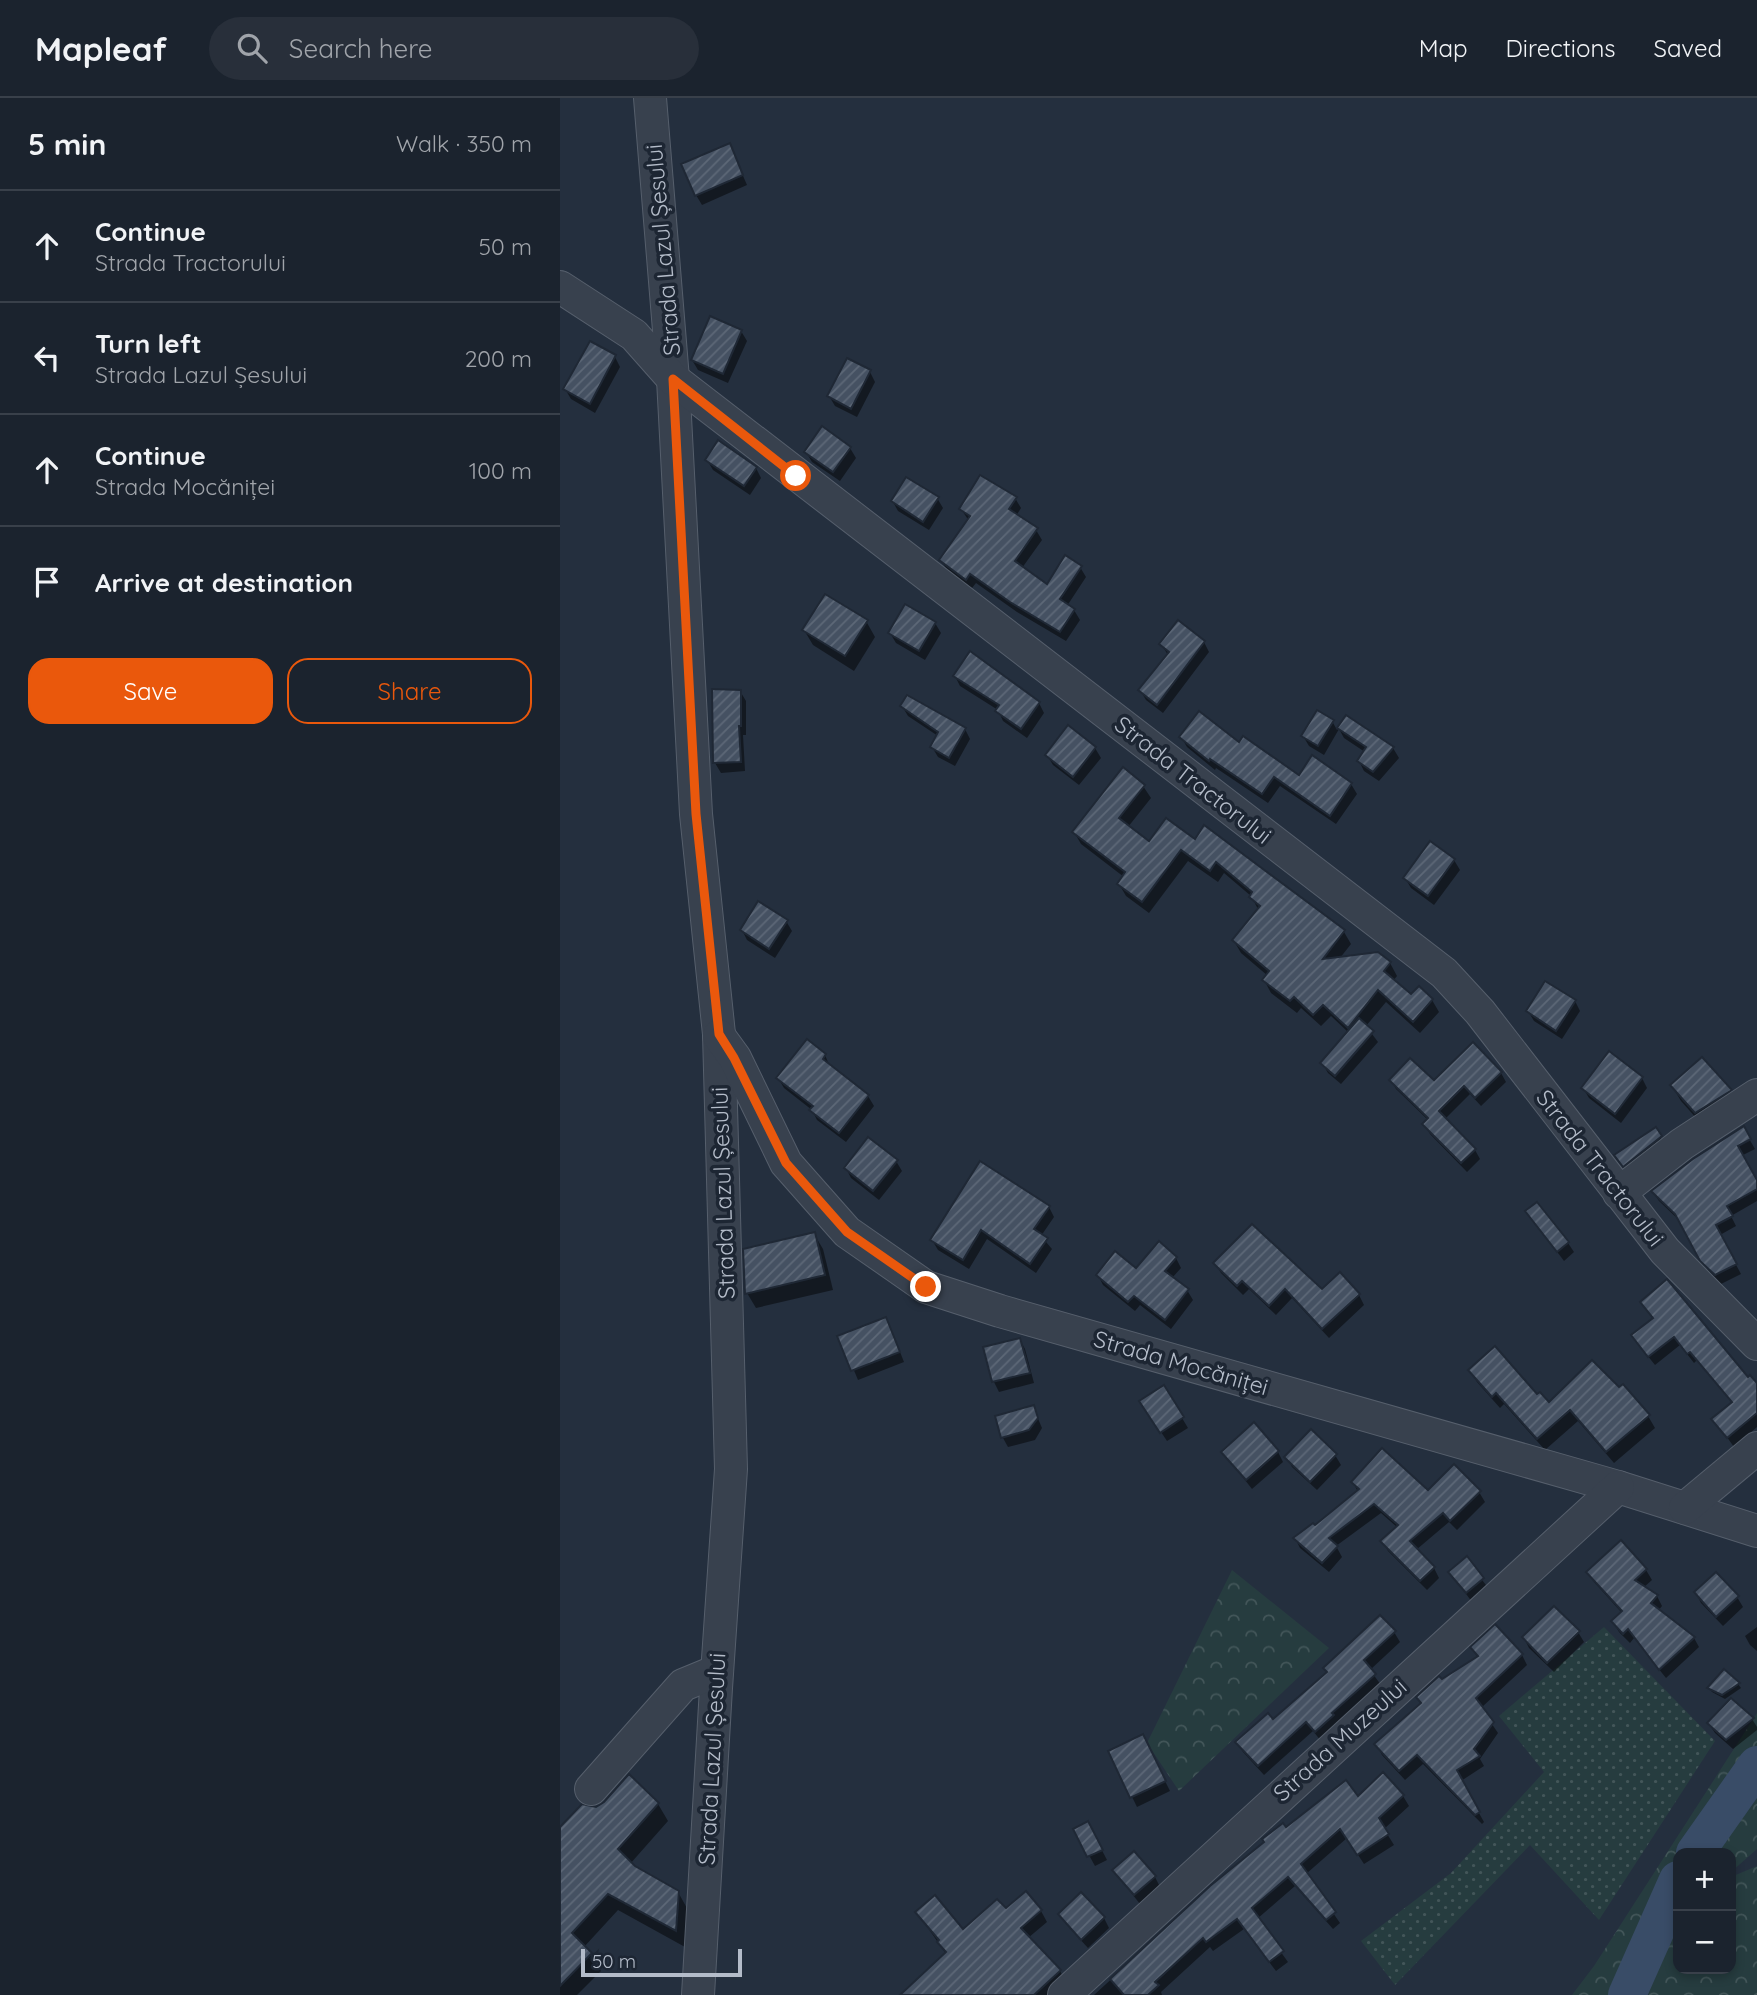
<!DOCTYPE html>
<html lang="en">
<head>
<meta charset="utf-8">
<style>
	:root { --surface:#1b232e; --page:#282f3a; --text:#f1f3f6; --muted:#a0a4aa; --line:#39404a; --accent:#ea580c }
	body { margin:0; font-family:Quicksand,sans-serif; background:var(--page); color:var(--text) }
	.controls { position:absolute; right:21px; bottom:21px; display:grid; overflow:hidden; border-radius:14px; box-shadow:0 4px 10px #0003 }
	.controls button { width:63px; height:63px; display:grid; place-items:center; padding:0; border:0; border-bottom:2px solid var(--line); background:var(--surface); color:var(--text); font:35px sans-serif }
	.scale { position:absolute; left:21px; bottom:18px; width:161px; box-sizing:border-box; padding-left:7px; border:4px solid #b4bcc9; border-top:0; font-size:19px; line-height:24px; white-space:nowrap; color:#b4bcc9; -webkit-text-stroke:5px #1d2633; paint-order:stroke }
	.stop { position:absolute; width:21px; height:21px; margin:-16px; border:5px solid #ea580c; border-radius:50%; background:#fff }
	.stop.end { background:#ea580c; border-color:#fff; box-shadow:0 2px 7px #0008 }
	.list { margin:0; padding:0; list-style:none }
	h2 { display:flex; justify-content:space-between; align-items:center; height:91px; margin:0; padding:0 28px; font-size:30px }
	h2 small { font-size:23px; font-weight:400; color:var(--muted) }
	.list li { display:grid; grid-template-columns:46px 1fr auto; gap:21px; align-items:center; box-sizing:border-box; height:112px; padding:0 28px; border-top:2px solid var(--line) }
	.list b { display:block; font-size:26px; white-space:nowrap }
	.list p { margin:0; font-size:23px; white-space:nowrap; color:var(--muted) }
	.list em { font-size:23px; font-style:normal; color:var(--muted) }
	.actions { display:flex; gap:14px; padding:21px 28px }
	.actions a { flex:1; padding:16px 0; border:2px solid var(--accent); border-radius:21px; text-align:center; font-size:24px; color:var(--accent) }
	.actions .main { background:var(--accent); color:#fff }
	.icon { flex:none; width:38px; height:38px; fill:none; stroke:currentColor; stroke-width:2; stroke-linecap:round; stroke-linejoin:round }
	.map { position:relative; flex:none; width:1197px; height:1897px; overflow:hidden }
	header { display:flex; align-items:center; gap:42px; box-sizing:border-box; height:98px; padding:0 35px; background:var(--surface); border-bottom:2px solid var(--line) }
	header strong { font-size:33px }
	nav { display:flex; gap:38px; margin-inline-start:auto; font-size:24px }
	.search { width:490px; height:63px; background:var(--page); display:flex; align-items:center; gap:18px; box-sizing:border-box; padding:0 24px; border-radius:38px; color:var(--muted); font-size:26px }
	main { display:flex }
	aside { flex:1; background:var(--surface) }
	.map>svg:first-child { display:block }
	.grass { fill:url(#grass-dots) }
	.forest { fill:url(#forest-crowns) }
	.shadow { fill:#0007 }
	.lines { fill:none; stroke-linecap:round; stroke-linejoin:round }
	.river { stroke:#394c67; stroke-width:38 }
	.building { fill:url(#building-hatch); stroke:#1f2835; stroke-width:2 }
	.minor-casing { stroke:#565f6c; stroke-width:34 }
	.minor { stroke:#38414e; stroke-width:32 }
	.route { stroke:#ea580c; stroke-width:9 }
	.labels { text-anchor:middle; stroke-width:7; stroke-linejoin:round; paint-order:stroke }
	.street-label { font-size:23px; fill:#b4bcc9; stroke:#1d2633 }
</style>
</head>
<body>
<header>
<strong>Mapleaf</strong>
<div class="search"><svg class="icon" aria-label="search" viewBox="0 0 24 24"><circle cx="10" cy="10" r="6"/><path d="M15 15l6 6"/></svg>Search here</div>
<nav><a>Map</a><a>Directions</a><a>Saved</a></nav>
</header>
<main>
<aside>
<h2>5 min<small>Walk · 350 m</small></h2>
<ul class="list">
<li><svg class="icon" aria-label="ahead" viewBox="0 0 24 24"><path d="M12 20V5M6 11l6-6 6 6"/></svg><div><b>Continue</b><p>Strada Tractorului</p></div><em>50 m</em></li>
<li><svg class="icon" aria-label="left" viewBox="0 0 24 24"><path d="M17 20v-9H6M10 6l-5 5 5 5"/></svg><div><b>Turn left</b><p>Strada Lazul Șesului</p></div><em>200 m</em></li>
<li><svg class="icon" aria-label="ahead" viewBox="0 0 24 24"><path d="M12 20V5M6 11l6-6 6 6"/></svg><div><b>Continue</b><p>Strada Mocăniței</p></div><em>100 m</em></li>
<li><svg class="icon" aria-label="arrive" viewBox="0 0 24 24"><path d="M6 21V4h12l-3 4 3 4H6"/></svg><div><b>Arrive at destination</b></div></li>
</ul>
<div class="actions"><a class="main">Save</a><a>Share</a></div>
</aside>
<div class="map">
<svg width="1197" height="1897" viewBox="0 0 1197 1897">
	<defs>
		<pattern id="grass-dots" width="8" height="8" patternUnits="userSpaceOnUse" patternTransform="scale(1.75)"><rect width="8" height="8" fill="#263c3f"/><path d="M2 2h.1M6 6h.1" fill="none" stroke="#435659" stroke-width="1.8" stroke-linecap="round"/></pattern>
		<pattern id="forest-crowns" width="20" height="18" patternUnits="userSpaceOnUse" patternTransform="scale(1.75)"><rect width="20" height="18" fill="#263c3f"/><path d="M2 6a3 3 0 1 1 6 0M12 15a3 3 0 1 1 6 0" fill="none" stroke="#435659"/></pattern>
		<pattern id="building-hatch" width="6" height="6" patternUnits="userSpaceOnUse" patternTransform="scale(1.75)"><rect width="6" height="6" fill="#455162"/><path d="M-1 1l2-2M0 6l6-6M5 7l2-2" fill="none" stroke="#5d6877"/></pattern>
	</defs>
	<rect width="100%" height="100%" fill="#242f3e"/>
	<path class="grass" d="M1044,1529L1155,1643L1039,1822L970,1747L835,1887L801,1843L891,1775L984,1674L939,1618Z"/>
	<g class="forest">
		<path d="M672,1472L769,1550L619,1693L587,1645Z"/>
		<path d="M1197,1615V1751L1171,1774V1755H1118V1871H1171V1779L1197,1768V1897H1012L1034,1868Z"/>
	</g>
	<g class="shadow">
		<path d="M174,57L187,87L142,107L136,97Z"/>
		<path d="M181,233L187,243L168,285L138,272L132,262Z"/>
		<path d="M55,259L60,269L35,315L11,301L5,291Z"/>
		<path d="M310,274L315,284L297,319L275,308L269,298Z"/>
		<path d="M290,350L296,360L280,383L252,364L246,354Z"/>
		<path d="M147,362L196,370L201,380L190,397L153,372Z"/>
		<path d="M377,400L383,410L369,432L338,413L333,404Z"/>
		<path d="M455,400L461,410L456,418L476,432L482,442L462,470L487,488L520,469L526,479L507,508L514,512L520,522L506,543L457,514L416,485L412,490L387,472L381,462L409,423L401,411Z"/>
		<path d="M306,523L315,539L294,573L253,547L244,532Z"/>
		<path d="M375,525L381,535L365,562L336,545L330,535Z"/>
		<path d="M644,544L649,554L603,615L586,602L580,592L608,557L601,546Z"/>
		<path d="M395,578L479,605L484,615L467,640L443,623L438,612L400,588Z"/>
		<path d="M180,593L186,603V637H183L185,673L161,675L155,665Z"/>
		<path d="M342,608L405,631L410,641L395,668L378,659L372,649L378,638L348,618Z"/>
		<path d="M786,619L833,650L839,660L819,683L804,673L799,663L805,654L784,640L779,631L764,657L749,648L743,638L772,623L777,632Z"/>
		<path d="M621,639L679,646L739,679L791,686L797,696L776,726L720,688L708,705L656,670L655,672L627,649Z"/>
		<path d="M535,650L541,660L519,687L493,667L487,657Z"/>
		<path d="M583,688L591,700L568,729L589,745L635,744L645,730L784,834L791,846L780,860L830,865L837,878L833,883L852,898L872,902L879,914L860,935L826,904L806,928L818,944L781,986L768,975L762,965L789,935L771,918L761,928L741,910L737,915L711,895L704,882L708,878L681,855L674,843L699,813L691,798L664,775L658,784L628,763L589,815L566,798L559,786L564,779L521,746L514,734Z"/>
		<path d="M894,762L900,772L874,807L851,790L845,780Z"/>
		<path d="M226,823L232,833L215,860L187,842L182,832Z"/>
		<path d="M1015,903L1020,913L1002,941L974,923L968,913Z"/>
		<path d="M265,957L270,969L308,998L314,1008L286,1044L257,1022L252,1012L224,990L218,980Z"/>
		<path d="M941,975L946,984L921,1008L910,996L885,1021L915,1052L920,1061L907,1074L870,1036L864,1026L868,1022L836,991L831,982L874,985Z"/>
		<path d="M1082,980L1087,990L1061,1025L1029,1000L1023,990Z"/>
		<path d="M1112,988L1170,993L1179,1008L1145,1030L1121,1003Z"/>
		<path d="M1183,1030L1195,1051L1181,1058L1197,1085V1103L1171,1118L1176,1128L1160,1137L1181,1176L1161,1186L1148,1172L1122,1125L1099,1103L1093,1094Z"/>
		<path d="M1096,1032L1106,1049L1070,1077L1062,1067Z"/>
		<path d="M336,1063L342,1073L319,1102L291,1080L286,1070Z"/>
		<path d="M489,1109L494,1119L481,1138L492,1151L476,1175L427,1141L409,1171L378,1152L372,1142Z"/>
		<path d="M967,1114L1008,1145L1014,1154L1004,1163Z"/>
		<path d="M254,1136L263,1151L273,1192L196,1210L187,1195Z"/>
		<path d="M616,1160L621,1170L612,1180L627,1192L633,1202L611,1231L580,1207L575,1213L543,1187L538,1177L576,1173Z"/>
		<path d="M655,1165L762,1193L780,1177L799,1197L804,1207L769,1240L732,1200L716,1217L689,1191L683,1197L661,1175Z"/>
		<path d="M1082,1204L1187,1282L1197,1286V1329L1174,1349L1154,1321L1173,1305L1137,1262L1134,1265L1120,1247L1095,1267L1079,1247L1073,1238L1094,1222Z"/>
		<path d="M331,1231L344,1264L298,1282L280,1239Z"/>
		<path d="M460,1242L465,1251L474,1285L439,1294L434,1284L425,1250Z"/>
		<path d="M910,1272L977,1298L989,1307L1088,1318L1095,1330L1054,1365L1018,1323L985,1352L944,1306L940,1310L917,1284Z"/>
		<path d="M473,1309L482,1330L475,1342L448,1349L443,1340L437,1319Z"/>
		<path d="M587,1313L622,1320L628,1330L607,1343Z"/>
		<path d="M663,1354H718L723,1364L692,1391Z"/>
		<path d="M775,1357L781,1367L757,1392L732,1369L727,1359Z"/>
		<path d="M793,1384L868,1395L919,1394L925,1404L897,1432L889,1424L856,1452L874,1470L879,1480L867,1492L828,1453L822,1443L838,1430L821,1415L776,1448L782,1459L769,1474L740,1450L735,1440L755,1429L798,1394Z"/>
		<path d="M1061,1445L1086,1472L1092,1482L1083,1490L1097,1498L1102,1508L1098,1513L1134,1540L1139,1549L1106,1580L1074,1540L1070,1545L1059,1534L1053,1524L1062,1515L1034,1484L1028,1474Z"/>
		<path d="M906,1461L929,1491L912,1504L890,1474Z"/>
		<path d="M1136,1495L1177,1499L1183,1509L1163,1528L1141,1505Z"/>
		<path d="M1197,1529V1553L1190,1547L1185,1538Z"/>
		<path d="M834,1534L840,1544L810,1572L821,1587L776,1625L778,1628L761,1643L753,1633L704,1677L683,1654L677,1644L713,1623Z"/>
		<path d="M1018,1534L1024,1544L994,1574L969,1550L964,1540Z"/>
		<path d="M912,1550L962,1557L967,1567L921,1610L938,1635L920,1661L924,1668L901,1683L924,1724L922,1726L863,1666L845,1682L822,1657L817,1647L862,1606L858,1600L918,1560Z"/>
		<path d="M1178,1586L1181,1590L1165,1601L1152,1594L1149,1590Z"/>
		<path d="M1171,1603L1192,1621L1197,1629V1632L1173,1651L1155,1635L1149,1626Z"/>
		<path d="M588,1649L610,1693L577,1709L550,1654Z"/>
		<path d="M843,1698L849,1708L824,1731L834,1747L804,1766L787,1740L746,1776L780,1825L773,1831L735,1788L697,1821L728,1864L716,1873L684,1831L653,1853L650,1849L601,1894L602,1897H534L651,1790L726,1732L798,1700Z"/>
		<path d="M98,1706L108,1723L70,1766L118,1794L128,1812L125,1849L58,1812L24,1849L41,1873L17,1897H0V1732L28,1711Z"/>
		<path d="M515,1732L533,1735L547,1762L535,1768Z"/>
		<path d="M554,1773L595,1779L600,1789L580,1806Z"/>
		<path d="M521,1796L544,1820L549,1830L528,1850L506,1826L500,1816Z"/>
		<path d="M446,1813H481L487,1824L468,1840L500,1873L506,1884L493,1897H343L386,1856L357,1814L403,1833Z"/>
	</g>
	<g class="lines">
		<g class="river">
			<path d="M1135,1755L1197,1667"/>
			<path d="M1067,1897L1118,1782"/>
		</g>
	</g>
	<g class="building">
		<path d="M170,45L183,77L135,98L121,66Z"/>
		<path d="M150,218L182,232L163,276L131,262Z"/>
		<path d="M30,243L56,257L30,306L3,291Z"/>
		<path d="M287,260L311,272L291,311L267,298Z"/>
		<path d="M262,328L291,349L273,374L244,354Z"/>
		<path d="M158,342L197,369L184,388L145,362Z"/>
		<path d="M420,377L457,399L449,411L478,430L455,463L487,486L505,457L522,468L500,501L515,511L500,534L450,504L410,476L406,482L379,462L410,418L399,411Z"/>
		<path d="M346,379L379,399L363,424L331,403Z"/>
		<path d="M265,496L308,522L285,558L242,532Z"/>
		<path d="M345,506L376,524L359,553L328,535Z"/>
		<path d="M618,522L645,543L597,607L578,592L609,554L599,546Z"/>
		<path d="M410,553L480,604L461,631L435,613L439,607L393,578Z"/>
		<path d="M152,591L181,592V628H179L181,664L153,665Z"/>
		<path d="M347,597L406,630L389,660L370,649L378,634L340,608Z"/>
		<path d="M757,612L774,622L758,648L741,638Z"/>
		<path d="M639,613L679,644L683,638L739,677L752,657L792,685L770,718L714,679L702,696L650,661L649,663L619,639Z"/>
		<path d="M786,617L834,649L813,674L797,663L806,649L777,630Z"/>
		<path d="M508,627L536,649L513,679L485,657Z"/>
		<path d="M563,669L585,687L559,720L589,743L606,720L635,741L644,727L785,832L763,861L818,854L831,864L824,873L851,896L859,888L873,901L853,924L818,892L788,930L763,907L753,917L734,899L730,903L702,882L709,873L672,842L700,808L689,799L692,794L656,764L650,773L621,752L582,804L557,786L565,774L512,734Z"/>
		<path d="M870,743L895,761L868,798L843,780Z"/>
		<path d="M198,803L228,822L209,851L180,832Z"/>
		<path d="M985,883L1016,902L996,933L966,913Z"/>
		<path d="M799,920L814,933L775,978L760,965Z"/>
		<path d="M247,941L266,956L263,961L309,997L279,1035L249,1012L253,1008L216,980Z"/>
		<path d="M913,944L942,974L915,1000L904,988L879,1013L916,1051L901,1065L862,1026L868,1020L829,982L850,960L874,982Z"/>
		<path d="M1049,953L1083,979L1055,1016L1021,990Z"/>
		<path d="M1142,959L1172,992L1135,1015L1110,987Z"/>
		<path d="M1184,1028L1191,1041L1178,1048L1197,1082V1091L1167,1108L1173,1118L1156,1127L1177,1166L1155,1177L1140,1163L1115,1116L1091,1093L1133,1061Z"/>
		<path d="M1096,1029L1102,1038L1063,1069L1054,1057Z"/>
		<path d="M308,1039L338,1062L313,1093L284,1070Z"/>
		<path d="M420,1063L490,1108L474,1131L488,1140L470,1166L421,1132L403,1162L370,1142Z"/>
		<path d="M977,1104L1009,1144L997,1154L965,1113Z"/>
		<path d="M692,1126L762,1191L780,1174L800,1196L762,1231L725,1191L709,1208L682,1183L677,1188L653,1165Z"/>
		<path d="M255,1134L265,1177L185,1196L183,1151Z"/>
		<path d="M599,1143L617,1159L605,1173L629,1191L605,1222L574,1198L568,1204L536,1177L555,1153L576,1170Z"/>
		<path d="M1107,1181L1188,1279L1190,1277L1197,1285V1315L1167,1340L1151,1321L1172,1304L1130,1254L1127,1256L1114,1239L1088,1259L1071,1237L1093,1220L1080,1204Z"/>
		<path d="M326,1219L340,1254L291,1273L277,1238Z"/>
		<path d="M460,1240L470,1275L432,1284L423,1249Z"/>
		<path d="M935,1248L977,1296L980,1294L989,1304L1032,1262L1059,1289L1063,1286L1090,1317L1046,1354L1010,1312L977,1341L936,1295L932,1299L908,1272Z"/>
		<path d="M604,1287L624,1319L600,1335L579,1303Z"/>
		<path d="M474,1307L478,1320L469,1332L441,1340L435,1318Z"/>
		<path d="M694,1324L719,1353L686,1382L661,1354Z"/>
		<path d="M751,1331L777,1356L750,1384L724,1359Z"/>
		<path d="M822,1350L868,1392L894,1366L921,1393L890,1423L883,1415L850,1443L875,1469L860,1483L820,1443L838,1427L814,1406L769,1440L778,1448L762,1465L733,1440L753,1425L755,1427L799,1391L791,1384Z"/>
		<path d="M1061,1442L1087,1471L1075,1482L1098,1497L1091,1505L1135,1539L1099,1572L1068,1531L1063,1536L1051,1523L1062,1513L1026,1474Z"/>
		<path d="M907,1458L924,1480L906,1495L888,1474Z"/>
		<path d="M1156,1474L1179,1498L1156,1519L1134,1494Z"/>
		<path d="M994,1508L1020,1533L987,1565L962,1539Z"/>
		<path d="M820,1517L836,1533L804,1562L816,1576L772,1615L774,1617L755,1634L746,1624L698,1668L675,1644L708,1615L713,1621L767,1574L763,1570Z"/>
		<path d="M935,1526L963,1556L916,1600L934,1624L914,1651L920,1658L897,1672L920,1714L915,1717L857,1657L839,1673L814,1646L861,1605L856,1599L879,1578L882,1581L918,1558L910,1549Z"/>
		<path d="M1164,1571L1180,1585L1162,1597L1147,1590Z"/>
		<path d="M1171,1600L1194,1620L1166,1642L1147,1625Z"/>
		<path d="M583,1636L606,1683L570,1700L548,1653Z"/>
		<path d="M823,1674L844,1697L819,1720L829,1736L797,1757L780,1731L741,1766L776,1814L766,1822L728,1779L692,1810L724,1853L709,1864L677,1821L646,1844L643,1840L595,1884L599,1887L588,1897H564L550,1881L650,1788L704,1744L702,1741L723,1725L726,1729L786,1682L798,1698Z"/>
		<path d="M69,1676L99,1705L58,1751L75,1768L119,1793L116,1833L48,1796L12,1835L32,1855L0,1888V1729L22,1706L36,1709L44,1704Z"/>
		<path d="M528,1723L543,1752L527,1759L513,1731Z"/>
		<path d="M574,1753L596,1778L574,1797L552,1772Z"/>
		<path d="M466,1793L482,1812L461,1830L501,1872L474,1897H340L386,1854L377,1844L379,1842L355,1814L375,1797L403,1831L437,1801L446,1810Z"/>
		<path d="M521,1794L545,1819L521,1842L498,1816Z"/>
	</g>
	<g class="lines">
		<defs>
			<g id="minor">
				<path d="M90,0L113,281L136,716L159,936L171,1371L156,1590L138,1897"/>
				<path d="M0,189L74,237L113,281L884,875L920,914L1105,1153L1197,1246"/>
				<path d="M159,938L175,960L226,1065L287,1134L366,1189L440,1213L1058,1389L1197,1433"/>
				<path d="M1059,1095L1122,1046L1197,997"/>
				<path d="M1125,1410L1197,1350"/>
				<path d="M31,1691L123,1587L157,1573"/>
				<path d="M504,1897L1058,1389"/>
			</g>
		</defs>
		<use href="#minor" class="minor-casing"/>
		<use href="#minor" class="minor"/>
	</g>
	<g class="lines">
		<path class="route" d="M236,378L113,281L136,716L159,936L174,960L226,1065L287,1134L366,1189"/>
	</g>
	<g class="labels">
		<g class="street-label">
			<text transform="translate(103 152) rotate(-95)" y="8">Strada Lazul Șesului</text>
			<text transform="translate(633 682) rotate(38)" y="8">Strada Tractorului</text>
			<text transform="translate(1040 1070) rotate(52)" y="8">Strada Tractorului</text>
			<text transform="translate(163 1095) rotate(-92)" y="8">Strada Lazul Șesului</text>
			<text transform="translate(621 1265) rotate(16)" y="8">Strada Mocăniței</text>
			<text transform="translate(780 1642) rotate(-42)" y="8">Strada Muzeului</text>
			<text transform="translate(152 1661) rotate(-87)" y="8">Strada Lazul Șesului</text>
		</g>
	</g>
</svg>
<div class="controls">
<button>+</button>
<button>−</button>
</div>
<div class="scale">50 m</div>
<div class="stop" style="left:236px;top:378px"></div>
<div class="stop end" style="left:366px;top:1189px"></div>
</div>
</main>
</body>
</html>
